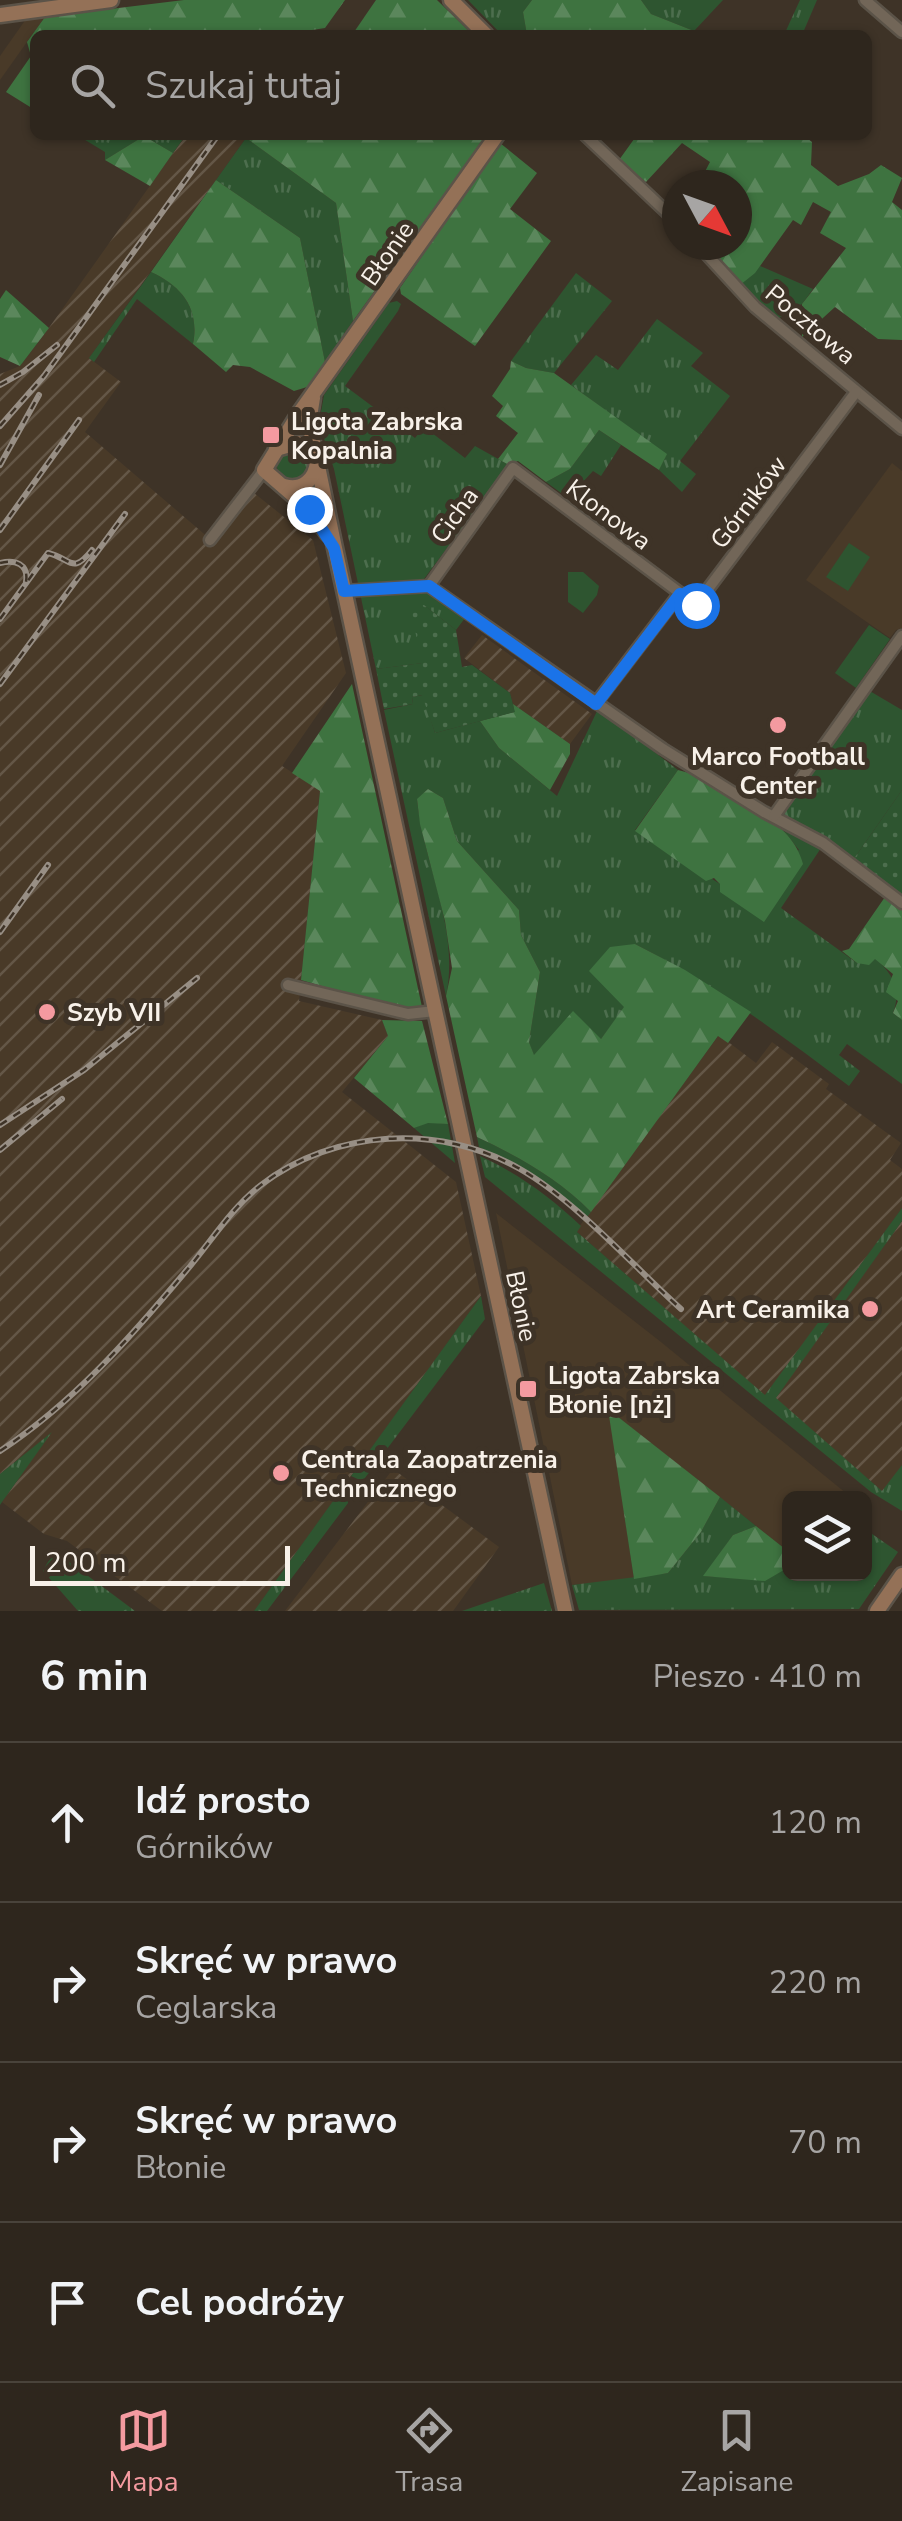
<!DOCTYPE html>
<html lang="pl">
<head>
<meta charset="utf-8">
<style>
	:root { --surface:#2e261d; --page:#362e26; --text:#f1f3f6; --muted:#a7a5a4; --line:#49433b; --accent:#f49aa0 }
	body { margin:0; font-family:"Nunito Sans",sans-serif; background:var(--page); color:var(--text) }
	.controls { position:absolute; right:30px; bottom:30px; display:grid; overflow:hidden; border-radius:15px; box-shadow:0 2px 8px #0004 }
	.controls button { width:90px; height:90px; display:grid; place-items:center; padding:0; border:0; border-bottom:2px solid var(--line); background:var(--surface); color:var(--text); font:50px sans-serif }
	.compass { position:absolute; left:662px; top:170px; width:90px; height:90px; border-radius:50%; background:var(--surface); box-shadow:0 2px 8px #0004; rotate:131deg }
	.scale { position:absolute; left:30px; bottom:25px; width:260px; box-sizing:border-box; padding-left:10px; border:5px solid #f8f1e9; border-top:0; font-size:28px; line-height:35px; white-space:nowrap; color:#f8f1e9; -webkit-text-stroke:8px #3e3327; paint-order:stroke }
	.stop { position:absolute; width:30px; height:30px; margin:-22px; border:8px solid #1a73e8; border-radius:50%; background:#fff }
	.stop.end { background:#1a73e8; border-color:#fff; box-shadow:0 2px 10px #0008 }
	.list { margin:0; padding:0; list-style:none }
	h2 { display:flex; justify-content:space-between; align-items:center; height:130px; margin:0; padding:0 40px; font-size:42px }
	h2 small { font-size:32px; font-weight:400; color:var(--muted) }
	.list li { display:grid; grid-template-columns:65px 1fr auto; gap:30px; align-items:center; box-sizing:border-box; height:160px; padding:0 40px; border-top:2px solid var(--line) }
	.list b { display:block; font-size:38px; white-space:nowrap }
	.list p { margin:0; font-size:32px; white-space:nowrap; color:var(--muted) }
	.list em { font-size:32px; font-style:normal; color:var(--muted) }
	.icon { flex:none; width:55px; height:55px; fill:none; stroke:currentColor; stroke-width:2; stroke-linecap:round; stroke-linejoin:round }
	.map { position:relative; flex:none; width:902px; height:1611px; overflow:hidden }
	.search { position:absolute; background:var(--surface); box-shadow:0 2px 8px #0004; left:30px; right:30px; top:30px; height:110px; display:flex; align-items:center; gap:25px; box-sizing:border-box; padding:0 35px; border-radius:15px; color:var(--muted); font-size:38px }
	.sheet { height:770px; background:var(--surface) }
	nav { display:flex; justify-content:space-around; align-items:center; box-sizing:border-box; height:140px; border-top:2px solid var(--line); background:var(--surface); font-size:28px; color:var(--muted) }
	nav a { display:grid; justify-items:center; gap:5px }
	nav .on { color:var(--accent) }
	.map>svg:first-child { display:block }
	.built { fill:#493a28 }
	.industrial { fill:url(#industrial-furrows) }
	.grass { fill:url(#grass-tufts) }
	.forest { fill:url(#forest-firs) }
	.park { fill:#2e5530 }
	.garden { fill:url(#garden-dots) }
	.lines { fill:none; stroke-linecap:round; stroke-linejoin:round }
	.street-casing { stroke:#5b5348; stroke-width:15 }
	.secondary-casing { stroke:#5b5348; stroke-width:19 }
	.street { stroke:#726658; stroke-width:10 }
	.secondary { stroke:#947157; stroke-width:14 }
	.rail-casing { stroke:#988f85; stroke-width:6 }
	.rail { stroke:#3e3327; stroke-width:2.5; stroke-dasharray:8; stroke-linecap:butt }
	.route { stroke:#1a73e8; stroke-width:12 }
	.poi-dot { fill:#f49aa0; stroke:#3e3327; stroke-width:4 }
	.labels { text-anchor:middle; stroke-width:10; stroke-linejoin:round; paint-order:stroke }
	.street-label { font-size:25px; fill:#f8f1e9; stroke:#3e3327 }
	.poi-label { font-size:25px; font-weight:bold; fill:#f8f1e9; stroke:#3e3327; text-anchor:start }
</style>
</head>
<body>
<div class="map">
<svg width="902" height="1611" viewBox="0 0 902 1611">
	<defs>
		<pattern id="industrial-furrows" width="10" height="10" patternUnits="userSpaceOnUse" patternTransform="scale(2.5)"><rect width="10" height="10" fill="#493a28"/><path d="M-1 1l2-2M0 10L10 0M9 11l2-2" fill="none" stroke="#645747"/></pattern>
		<pattern id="grass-tufts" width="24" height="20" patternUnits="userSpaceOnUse" patternTransform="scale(2.5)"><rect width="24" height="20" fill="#2e5530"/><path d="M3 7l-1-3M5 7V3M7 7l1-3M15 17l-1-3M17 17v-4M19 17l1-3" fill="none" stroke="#4d6e4e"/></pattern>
		<pattern id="forest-firs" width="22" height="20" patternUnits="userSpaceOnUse" patternTransform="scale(2.5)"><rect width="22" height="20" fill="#3e7340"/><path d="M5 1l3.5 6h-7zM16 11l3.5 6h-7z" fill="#5b875c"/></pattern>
		<pattern id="garden-dots" width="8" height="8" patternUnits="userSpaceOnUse" patternTransform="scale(2.5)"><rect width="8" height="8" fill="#2e5530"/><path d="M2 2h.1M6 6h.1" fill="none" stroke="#4d6e4e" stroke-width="1.8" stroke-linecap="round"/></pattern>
	</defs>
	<rect width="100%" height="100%" fill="#3e3327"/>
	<g class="built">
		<path d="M45,17L27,42L0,80V56L26,19Z"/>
		<path d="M892,463L902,471V628L896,630L890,638L806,580Z"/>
		<path d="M496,1213L661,1342L852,1498H790L789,1552L609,1410L634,1579L572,1585Z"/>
	</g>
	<g class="industrial">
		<path d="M186,135H248L89,358L121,382L85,432L210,539L249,489L313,540L346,673L282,766L320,790L299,1001L382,1020L388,1036L342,1092L456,1182L481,1296L254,1611H162L67,1541L44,1534L2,1502L49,1435L0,1474V374L20,366L41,339Z"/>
		<path d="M482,635L592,714L570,744L513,704L510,693L464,658Z"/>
		<path d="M719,1035L756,1063L772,1042L829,1084L826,1089L901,1143L890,1160L902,1169V1208L765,1396L576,1231Z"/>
		<path d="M902,1221V1465L883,1492L775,1398Z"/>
		<path d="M393,1469L499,1547L453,1611H285Z"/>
	</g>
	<g class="grass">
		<path d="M468,0H532L523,12L527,35H502Z"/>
		<path d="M641,0H723L694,31L651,14Z"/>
		<path d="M800,0H817L802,35H784Z"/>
		<path d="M77,135H186L173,153L144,136L105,160V152Z"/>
		<path d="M246,138L336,203L353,321L325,362L300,238L216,180Z"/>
		<path d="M760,266L813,289L802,304L779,318L740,285Z"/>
		<path d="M151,272C182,286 200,309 193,344L137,299L94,362L89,358Z"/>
		<path d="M576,273L612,301L554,373L526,368L511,361Z"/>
		<path d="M397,301L401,304L398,311L345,386L415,438L424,427L465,458L475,446L509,465L424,579L430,592L465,618L456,630L425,606L423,663L376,669L334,469L319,423L324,395L389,303Z"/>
		<path d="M657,319L703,353L691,366L730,396L680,461L696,474L682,492L659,470L666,455L571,385L596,355L618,370Z"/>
		<path d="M599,430L621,445L601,476L593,471L568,498L546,482L570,469Z"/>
		<circle cx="293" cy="466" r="16"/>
		<path d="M868,690L902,710V790L853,860L814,832L780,814Z"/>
		<path d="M423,695L435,733L480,721L499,748L557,796L598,709L678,770L635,830L720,884L799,850L781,827L821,848L781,908L857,963L875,958C892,973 902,989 893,1013L902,1020V1084L847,1044L839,1055L860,1071L849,1086C780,1034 712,983 635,944L625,1007L601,1039L534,1056L529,1042L540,972L521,935L519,910L457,841L443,798L428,789L417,800C424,866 460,929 446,996L384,710L413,704L412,697Z"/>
		<path d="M428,1122L448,1124L455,1163L414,1128Z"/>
		<path d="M477,1137C519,1157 558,1178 591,1212L586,1218L538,1178L479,1147Z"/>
		<path d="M480,1156C519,1174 549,1196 581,1226L577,1232L765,1395L902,1208V1221L776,1398L882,1491L902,1465V1511L871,1492L485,1177Z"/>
		<path d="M481,1296L485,1319L365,1478L360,1480L351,1476Z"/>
		<path d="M52,1432L2,1502L0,1505V1474Z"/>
		<path d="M341,1490L348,1497V1503L267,1611H254Z"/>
		<path d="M720,1497L756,1526L733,1535L704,1576L765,1580L789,1567L790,1574H864L865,1529L898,1552L859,1609L579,1610L572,1585L668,1573L701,1532Z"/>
		<path d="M52,1554L60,1555L135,1611H78L43,1571Z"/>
		<path d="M544,1583L552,1611H462Z"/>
	</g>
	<g class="forest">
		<path d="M184,0H345L325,28L280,35H35V110L6,92L31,56L27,42L45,17Z"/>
		<path d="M376,0H437L473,35H352Z"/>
		<path d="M532,0H641L651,14L694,31L692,35H527L523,12Z"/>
		<path d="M242,135H487L353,321L336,203Z"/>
		<path d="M637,135H803L812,142L811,165L838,186L869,174L881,165L902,178L892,202L902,210V340L878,339L835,307L802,337V304L846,248L820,233L831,212L813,202L801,225L793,220L755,273L740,285L705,245H737V185H698L710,162L682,143L646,182L619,160Z"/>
		<path d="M144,136L173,153L150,186L105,160Z"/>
		<path d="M500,143L537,173L510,209L551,241L475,346L401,294L400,288Z"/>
		<path d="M216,180L300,238L325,362L307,387L294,391L250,367L233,365L226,372L193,344C200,309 182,286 151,272Z"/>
		<path d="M6,290L49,328L20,366L0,357V299Z"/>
		<path d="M511,361L526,368L554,373L667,454L659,470L599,430L570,469L546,482L518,461L509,465L498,459L518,433L496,416L503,406L492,396L510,369Z"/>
		<path d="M352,684L422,1007L401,1009L301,980L320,791L292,773Z"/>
		<path d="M513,704L570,744V754L550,790L499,748L480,721L514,712Z"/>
		<path d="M678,770L689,773C728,796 791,817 803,864L764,922L720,892V884L714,878L706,881L635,831Z"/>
		<path d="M428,789L443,798L457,841L519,910L521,935L540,972L529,1042L534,1055L573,1011L601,1039L624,1007L589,971L610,947L635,944L685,970L751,1012L728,1043L718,1036L591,1212C558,1178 519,1157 477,1137L446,996L452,968L445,921L420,824L417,799Z"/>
		<path d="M885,897L902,909V1020L893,1013L898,1001L886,992L893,974L875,959L869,965L857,963L842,951L849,949Z"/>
		<path d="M382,1020L422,1021L448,1124L428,1123L414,1128L354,1078L388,1036Z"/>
		<path d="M608,1409L720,1497L701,1532L668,1573L634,1579Z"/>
		<path d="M756,1526L789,1552V1567L765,1581L703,1576L733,1535Z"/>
	</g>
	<g class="park">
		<path d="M849,543L870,557L848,591L826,577Z"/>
		<path d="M568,572H583L599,586L597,595L583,613L568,602Z"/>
		<path d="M869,625L890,639L856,688L835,673Z"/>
	</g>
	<g class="garden">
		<path d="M424,605L456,630L462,667L472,665L510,693L515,712L435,733L422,695L412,697L413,704L384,709L376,669L422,663L410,607Z"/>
		<path d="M902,790V895L853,860Z"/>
	</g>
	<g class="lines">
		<defs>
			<g id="street">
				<path d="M865,0L902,32"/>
				<path d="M585,135L677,222"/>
				<path d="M698,245L755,307L902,429"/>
				<path d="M210,540L264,470"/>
				<path d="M429,586L513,468L680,593"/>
				<path d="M344,591L429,586L663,749L764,812L823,843L902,903"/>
				<path d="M596,703L680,593L696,605L856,392"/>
				<path d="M774,816L902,636"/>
				<path d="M288,985L408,1014L435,1011"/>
			</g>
			<g id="secondary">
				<path d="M451,0L486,35"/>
				<path d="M0,15L111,0"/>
				<path d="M313,398L309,423L335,548L565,1611"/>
				<path d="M276,449L297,443L317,458"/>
				<path d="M284,486C302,491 315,480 317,462"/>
				<path d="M328,534L309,509L264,470L300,412L497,135"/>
				<path d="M877,1611L902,1575"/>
			</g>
		</defs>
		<use href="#street" class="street-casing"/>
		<use href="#secondary" class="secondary-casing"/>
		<use href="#street" class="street"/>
		<use href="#secondary" class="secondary"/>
		<defs>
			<g id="rail">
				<path d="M0,385L23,372L57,345"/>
				<path d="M0,426L44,376L218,135"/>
				<path d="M0,465L39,395"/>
				<path d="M0,530L79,420"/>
				<path d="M0,563C15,559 29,564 26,582"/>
				<path d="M0,619L48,553C72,559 72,575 92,550"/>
				<path d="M0,684L125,514"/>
				<path d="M0,932L48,865"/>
				<path d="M0,1125L84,1070L197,978"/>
				<path d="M0,1150L62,1099"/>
				<path d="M0,1451C73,1403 130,1338 186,1271C211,1242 230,1209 261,1185C334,1129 440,1123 520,1169C576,1201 632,1265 681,1309"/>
			</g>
		</defs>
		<use href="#rail" class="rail-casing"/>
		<use href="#rail" class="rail"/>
	</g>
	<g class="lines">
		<path class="route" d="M309,509L334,548L344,591L429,586L596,704L680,594L696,605"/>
	</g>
	<g class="poi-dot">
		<rect x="261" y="425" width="20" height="20" rx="5"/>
		<circle cx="778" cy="725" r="10"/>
		<circle cx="47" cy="1012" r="10"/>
		<circle cx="870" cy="1309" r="10"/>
		<rect x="518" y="1379" width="20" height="20" rx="5"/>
		<circle cx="281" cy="1473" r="10"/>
	</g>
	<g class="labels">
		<g class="street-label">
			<text transform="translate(387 253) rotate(-55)" y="9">Błonie</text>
			<text transform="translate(811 324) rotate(40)" y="9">Pocztowa</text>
			<text transform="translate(748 502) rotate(-53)" y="9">Górników</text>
			<text transform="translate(609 514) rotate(37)" y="9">Klonowa</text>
			<text transform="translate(454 515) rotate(-54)" y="9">Cicha</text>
			<text transform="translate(522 1306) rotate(78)" y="9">Błonie</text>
		</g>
		<g class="poi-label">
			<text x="291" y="430">Ligota Zabrska<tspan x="291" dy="29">Kopalnia</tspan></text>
			<text x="778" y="765" text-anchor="middle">Marco Football<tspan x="778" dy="29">Center</tspan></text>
			<text x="67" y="1021">Szyb VII</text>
			<text x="850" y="1318" text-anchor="end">Art Ceramika</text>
			<text x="548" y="1384">Ligota Zabrska<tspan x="548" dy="29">Błonie [nż]</tspan></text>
			<text x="301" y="1468">Centrala Zaopatrzenia<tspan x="301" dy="29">Technicznego</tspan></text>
		</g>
	</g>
</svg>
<div class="controls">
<button><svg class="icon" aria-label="layers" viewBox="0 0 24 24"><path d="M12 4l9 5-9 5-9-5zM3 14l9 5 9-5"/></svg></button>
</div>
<svg class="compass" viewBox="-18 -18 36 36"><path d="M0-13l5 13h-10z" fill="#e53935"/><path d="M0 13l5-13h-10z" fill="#a7a5a4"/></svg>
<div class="scale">200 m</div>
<div class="stop" style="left:696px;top:605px"></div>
<div class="stop end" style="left:309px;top:509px"></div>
<div class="search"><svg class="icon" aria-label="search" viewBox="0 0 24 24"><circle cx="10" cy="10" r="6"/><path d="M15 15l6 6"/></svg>Szukaj tutaj</div>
</div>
<section class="sheet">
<h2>6 min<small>Pieszo · 410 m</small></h2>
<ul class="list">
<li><svg class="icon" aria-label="ahead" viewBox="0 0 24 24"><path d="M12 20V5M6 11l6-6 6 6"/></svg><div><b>Idź prosto</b><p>Górników</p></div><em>120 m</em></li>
<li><svg class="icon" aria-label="right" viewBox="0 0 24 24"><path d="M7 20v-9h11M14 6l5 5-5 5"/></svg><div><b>Skręć w prawo</b><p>Ceglarska</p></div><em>220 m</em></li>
<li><svg class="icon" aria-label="right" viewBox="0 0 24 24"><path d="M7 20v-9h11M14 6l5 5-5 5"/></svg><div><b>Skręć w prawo</b><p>Błonie</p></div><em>70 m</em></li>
<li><svg class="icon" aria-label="arrive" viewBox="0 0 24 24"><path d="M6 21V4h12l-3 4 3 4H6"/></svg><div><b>Cel podróży</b></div></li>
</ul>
</section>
<nav>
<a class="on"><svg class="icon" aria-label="map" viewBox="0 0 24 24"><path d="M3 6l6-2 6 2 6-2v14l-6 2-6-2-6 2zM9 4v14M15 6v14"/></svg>Mapa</a>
<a><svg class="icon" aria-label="directions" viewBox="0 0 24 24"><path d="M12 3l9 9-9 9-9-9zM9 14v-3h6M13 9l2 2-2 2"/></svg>Trasa</a>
<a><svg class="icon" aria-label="saved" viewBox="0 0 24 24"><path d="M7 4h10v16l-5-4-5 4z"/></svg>Zapisane</a>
</nav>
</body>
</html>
